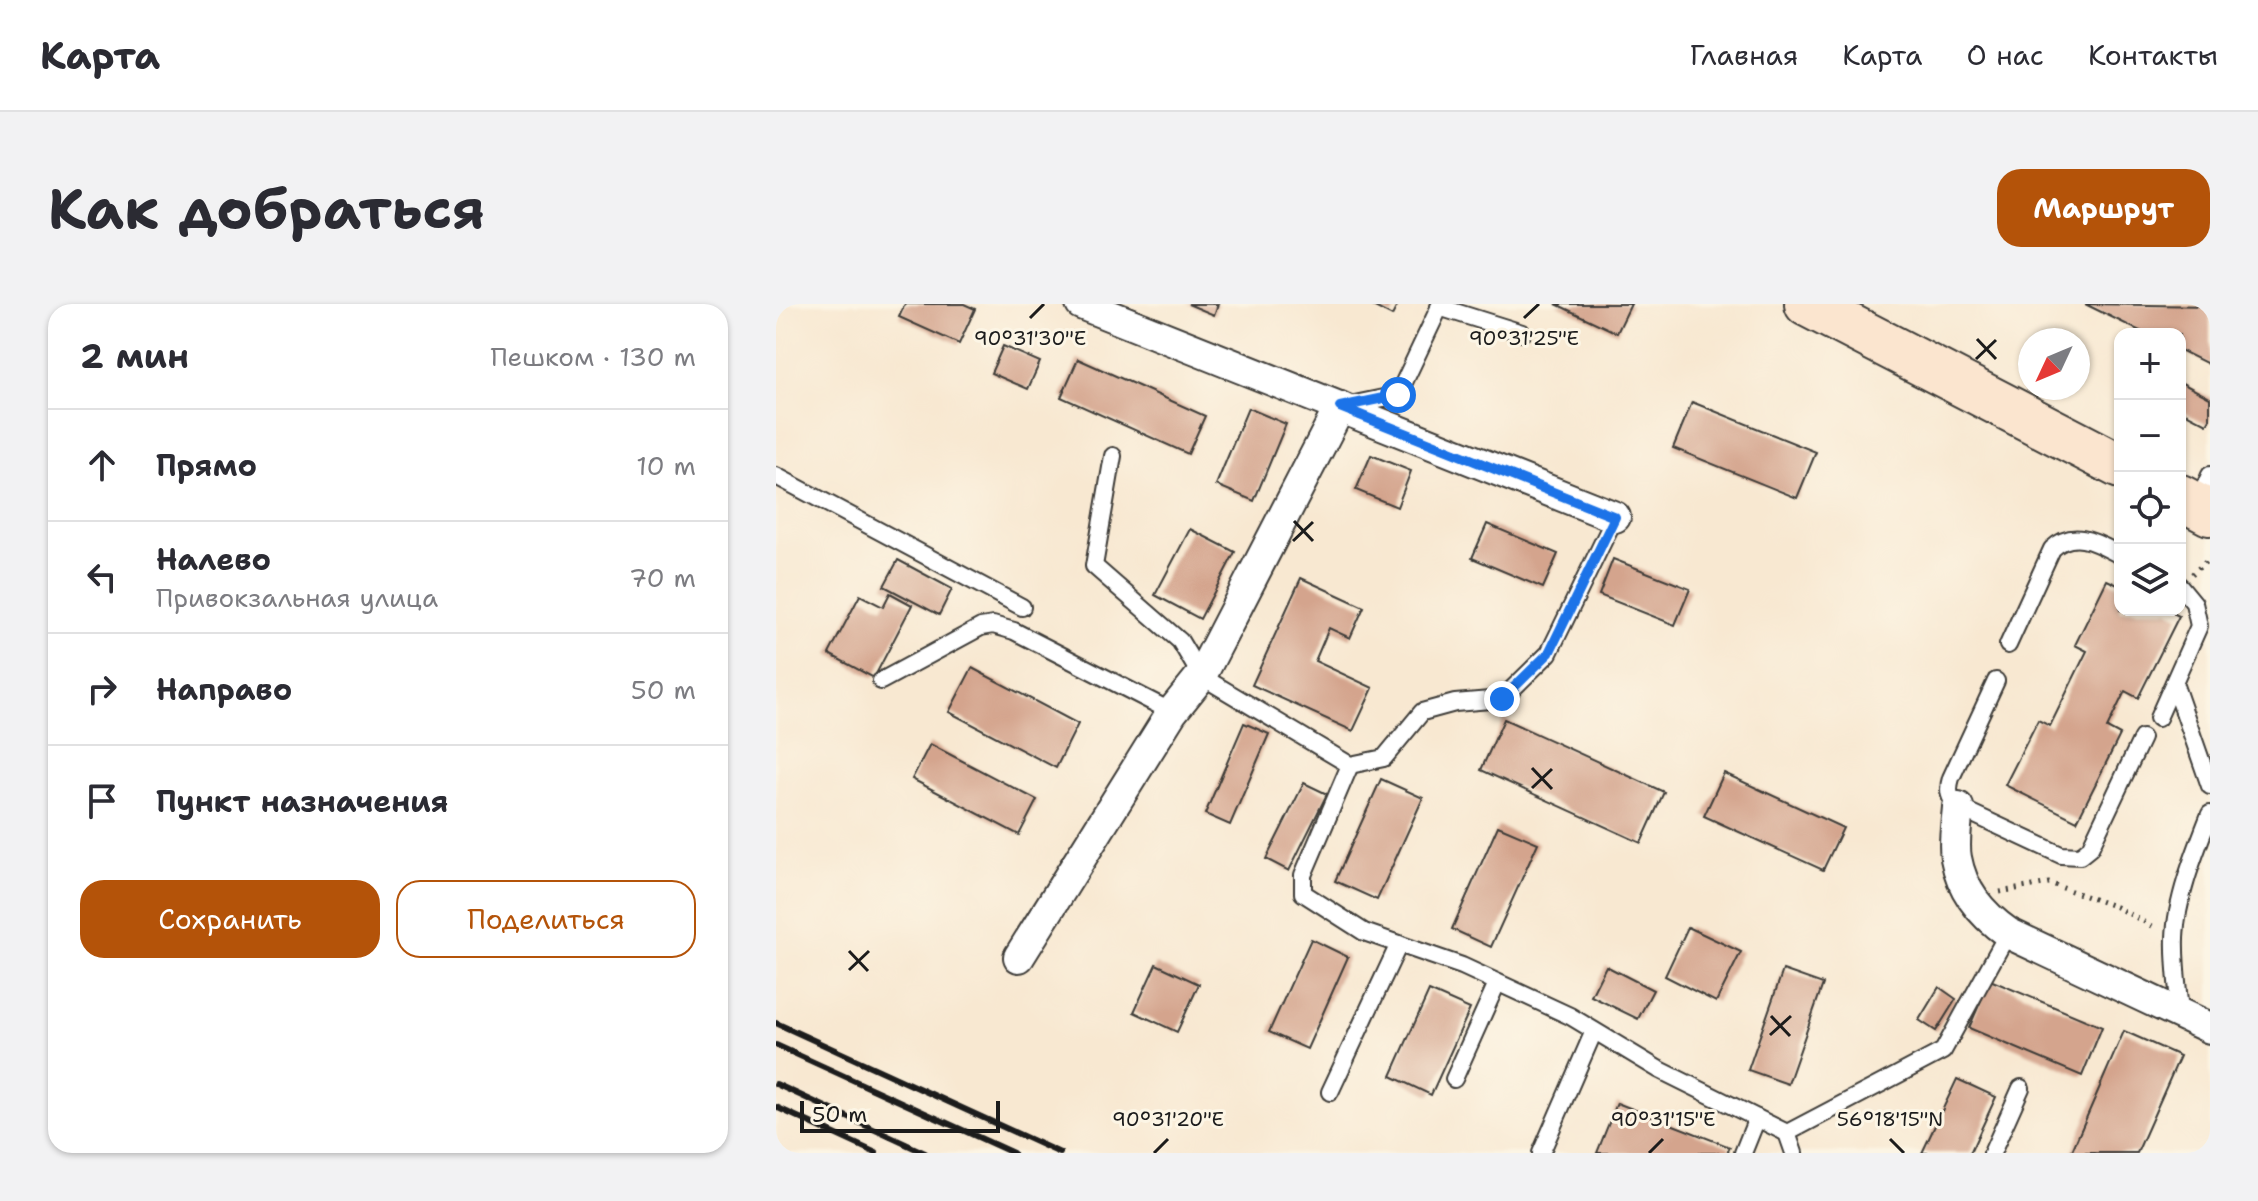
<!DOCTYPE html>
<html lang="ru">
<head>
<meta charset="utf-8">
<style>
	:root { --surface:#fff; --page:#f2f2f3; --text:#2b2b33; --muted:#7c7c81; --line:#e1e1e2; --accent:#b45309 }
	body { margin:0; font-family:"Shantell Sans",sans-serif; background:var(--page); color:var(--text) }
	.controls { position:absolute; right:24px; top:24px; display:grid; overflow:hidden; border-radius:16px; box-shadow:0 2px 6px #0004 }
	.controls button { width:72px; height:72px; display:grid; place-items:center; padding:0; border:0; border-bottom:2px solid var(--line); background:var(--surface); color:var(--text); font:40px sans-serif }
	.compass { position:absolute; left:1242px; top:24px; width:72px; height:72px; border-radius:50%; background:var(--surface); box-shadow:0 2px 6px #0004; rotate:226deg }
	.scale { position:absolute; left:24px; bottom:20px; width:200px; box-sizing:border-box; padding-left:8px; border:4px solid #1c1c1c; border-top:0; font-size:22px; line-height:28px; white-space:nowrap; color:#1c1c1c; -webkit-text-stroke:6px #fcf5e5; paint-order:stroke }
	.stop { position:absolute; width:24px; height:24px; margin:-18px; border:6px solid #1a73e8; border-radius:50%; background:#fff }
	.stop.end { background:#1a73e8; border-color:#fff; box-shadow:0 2px 8px #0008 }
	.list { margin:0; padding:0; list-style:none }
	h2 { display:flex; justify-content:space-between; align-items:center; height:104px; margin:0; padding:0 32px; font-size:34px }
	h2 small { font-size:26px; font-weight:400; color:var(--muted) }
	.list li { display:grid; grid-template-columns:52px 1fr auto; gap:24px; align-items:center; box-sizing:border-box; height:112px; padding:0 32px; border-top:2px solid var(--line) }
	.list b { display:block; font-size:30px; white-space:nowrap }
	.list p { margin:0; font-size:26px; white-space:nowrap; color:var(--muted) }
	.list em { font-size:26px; font-style:normal; color:var(--muted) }
	.actions { display:flex; gap:16px; padding:24px 32px }
	.actions a { flex:1; padding:18px 0; border:2px solid var(--accent); border-radius:24px; text-align:center; font-size:28px; color:var(--accent) }
	.actions .main { background:var(--accent); color:#fff }
	.icon { flex:none; width:44px; height:44px; fill:none; stroke:currentColor; stroke-width:2; stroke-linecap:round; stroke-linejoin:round }
	.map { position:relative; flex:none; width:1434px; height:849px; overflow:hidden; border-radius:24px }
	header { display:flex; align-items:center; gap:48px; box-sizing:border-box; height:112px; padding:0 40px; background:var(--surface); border-bottom:2px solid var(--line) }
	header strong { font-size:38px }
	nav { display:flex; gap:44px; margin-inline-start:auto; font-size:28px }
	.intro { display:flex; align-items:center; justify-content:space-between; box-sizing:border-box; height:192px; padding:0 48px }
	h1 { margin:0; font-size:56px }
	.button { padding:20px 36px; border-radius:24px; background:var(--accent); color:#fff; font-size:28px; font-weight:700 }
	main { display:flex; gap:48px; padding:0 48px }
	aside { flex:1; background:var(--surface); border-radius:24px; box-shadow:0 2px 6px #0004 }
	.map>svg:first-child { display:block }
	.building { fill:#d4a48d }
	.lines { fill:none; stroke-linecap:round; stroke-linejoin:round }
	.service-casing { stroke:#3d3b37; stroke-width:20 }
	.minor-casing { stroke:#3d3b37; stroke-width:34 }
	.secondary-casing { stroke:#3d3b37; stroke-width:48 }
	.path { stroke:#3d3b37; stroke-width:5; stroke-dasharray:2 6; stroke-linecap:butt }
	.service { stroke:#fff; stroke-width:16 }
	.minor { stroke:#fff; stroke-width:30 }
	.secondary { stroke:#fbe5cf; stroke-width:44 }
	.rail { stroke:#1c1c1c; stroke-width:6 }
	.route { stroke:#1a73e8; stroke-width:10 }
	.ticks { fill:none; stroke:#1c1c1c; stroke-width:3 }
	.ticks-label { font-size:20px; text-anchor:middle; fill:#1c1c1c; stroke:#fcf5e5; stroke-width:6; stroke-linejoin:round; paint-order:stroke }
</style>
</head>
<body>
<header>
<strong>Карта</strong>
<nav><a>Главная</a><a>Карта</a><a>О нас</a><a>Контакты</a></nav>
</header>
<div class="intro"><h1>Как добраться</h1><a class="button">Маршрут</a></div>
<main>
<aside>
<h2>2 мин<small>Пешком · 130 m</small></h2>
<ul class="list">
<li><svg class="icon" aria-label="ahead" viewBox="0 0 24 24"><path d="M12 20V5M6 11l6-6 6 6"/></svg><div><b>Прямо</b></div><em>10 m</em></li>
<li><svg class="icon" aria-label="left" viewBox="0 0 24 24"><path d="M17 20v-9H6M10 6l-5 5 5 5"/></svg><div><b>Налево</b><p>Привокзальная улица</p></div><em>70 m</em></li>
<li><svg class="icon" aria-label="right" viewBox="0 0 24 24"><path d="M7 20v-9h11M14 6l5 5-5 5"/></svg><div><b>Направо</b></div><em>50 m</em></li>
<li><svg class="icon" aria-label="arrive" viewBox="0 0 24 24"><path d="M6 21V4h12l-3 4 3 4H6"/></svg><div><b>Пункт назначения</b></div></li>
</ul>
<div class="actions"><a class="main">Сохранить</a><a>Поделиться</a></div>
</aside>
<div class="map">
<svg width="1434" height="849" viewBox="0 0 1434 849">
	<rect width="100%" height="100%" fill="#fcf5e5"/>
	<filter id="ink" filterUnits="userSpaceOnUse"><feTurbulence type="fractalNoise" baseFrequency=".0125" numOctaves="2"/><feDisplacementMap in="SourceGraphic" scale="16" xChannelSelector="R" yChannelSelector="G"/><feConvolveMatrix kernelMatrix="1 2 1 2 8 2 1 2 1" color-interpolation-filters="sRGB"/></filter>
	<filter id="wash" filterUnits="userSpaceOnUse"><feTurbulence type="fractalNoise" baseFrequency=".006" numOctaves="4" result="noise"/><feDisplacementMap in="SourceGraphic" scale="32" xChannelSelector="R" yChannelSelector="G"/><feGaussianBlur stdDeviation="1.8" result="paint"/><feColorMatrix in="noise" values="0 0 0 0 0 0 0 0 0 0 0 0 0 0 0 0 0 1.4 0 .05"/><feComposite in="paint" operator="in"/></filter>
	<g filter="url(#wash)">
		<rect width="100%" height="100%" fill="#f8e8d1"/>
		<g id="blocks">
			<g class="building">
				<path d="M129,0H188L199,5L183,40L123,13Z"/>
				<path d="M412,0H442L438,11Z"/>
				<path d="M593,0H622L616,12Z"/>
				<path d="M780,0H855L841,29Z"/>
				<path d="M1309,0L1434,2V61L1404,46V30H1370Z"/>
				<path d="M227,42L264,58L252,85L215,69Z"/>
				<path d="M302,55L429,112L412,150L285,93Z"/>
				<path d="M1404,78L1434,94V115L1431,120L1404,106Z"/>
				<path d="M916,98L1040,148L1021,194L897,144Z"/>
				<path d="M472,104L510,120L478,197L440,181Z"/>
				<path d="M595,151L635,167L621,203L580,186Z"/>
				<path d="M711,220L782,250L767,284L696,254Z"/>
				<path d="M414,225L459,248L424,315L379,291Z"/>
				<path d="M837,255L914,285L899,321L823,291Z"/>
				<path d="M122,256L176,285L163,311L108,282Z"/>
				<path d="M525,274L588,303L574,334L553,324L539,357L597,384L577,427L476,381Z"/>
				<path d="M1331,276L1344,282V306H1391L1403,312L1362,394L1349,387L1331,424L1344,431L1301,517L1229,481L1262,416L1274,422L1311,347L1299,341Z"/>
				<path d="M114,289L136,301L98,374L53,350L84,291L107,303Z"/>
				<path d="M196,364L302,420L280,464L173,408Z"/>
				<path d="M728,415L888,488L865,539L705,466Z"/>
				<path d="M468,419L493,430L454,521L429,510Z"/>
				<path d="M154,440L261,496L243,531L136,475Z"/>
				<path d="M948,469L1067,524L1047,566L928,512Z"/>
				<path d="M605,475L647,494L601,596L559,577Z"/>
				<path d="M528,479L551,490L513,567L490,555Z"/>
				<path d="M722,522L762,539L715,643L676,625Z"/>
				<path d="M912,623L965,648L940,698L889,672Z"/>
				<path d="M535,635L572,653L531,745L493,728Z"/>
				<path d="M380,660L423,680L401,728L358,708Z"/>
				<path d="M830,662L877,686L862,715L815,692Z"/>
				<path d="M1007,666L1047,680L1012,780L972,766Z"/>
				<path d="M1214,676L1326,723L1306,772L1193,724Z"/>
				<path d="M1163,683L1180,695L1160,727L1143,716Z"/>
				<path d="M653,687L694,705L655,791L615,772Z"/>
				<path d="M1348,727L1404,752L1361,849H1295Z"/>
				<path d="M1181,775L1220,793L1194,849H1146Z"/>
				<path d="M841,799L954,843L951,849H821Z"/>
			</g>
		</g>
	</g>
	<g filter="url(#ink)">
		<use href="#blocks" fill-opacity="0" stroke="#3d3b37" stroke-width="2"/>
		<g class="lines">
			<defs>
				<g id="service">
					<path d="M663,3L746,29"/>
					<path d="M569,102L622,91L665,0"/>
					<path d="M337,152L318,262L404,337L425,372L574,461L608,454L646,408L679,399L726,395L773,349L839,213"/>
					<path d="M0,172L246,303"/>
					<path d="M1421,200L1434,171"/>
					<path d="M1232,341L1276,245C1298,224 1321,239 1344,251"/>
					<path d="M105,377L205,323L217,321L238,327L396,408"/>
					<path d="M1220,377L1175,474C1171,487 1173,494 1182,503L1285,551L1304,552L1314,544L1366,434"/>
					<path d="M1398,379L1434,482"/>
					<path d="M1382,414L1423,322L1418,299L1404,282"/>
					<path d="M574,461L527,571V589L588,628L686,662L794,712L882,765L1011,829L1167,747L1232,629"/>
					<path d="M1404,709C1402,684 1398,659 1399,634C1400,595 1420,546 1434,510"/>
					<path d="M678,775L721,679"/>
					<path d="M554,788L623,640"/>
					<path d="M1011,829L1018,849"/>
					<path d="M765,849L818,727"/>
					<path d="M967,849L981,814"/>
					<path d="M1216,849L1245,784"/>
				</g>
				<g id="minor">
					<path d="M305,0L839,213"/>
					<path d="M1182,503C1181,518 1177,538 1180,554C1186,587 1205,610 1232,629L1434,724"/>
					<path d="M243,653L396,408L425,372L564,103"/>
				</g>
				<g id="secondary">
					<path d="M1031,0L1344,162"/>
					<path d="M1404,193L1434,209"/>
				</g>
			</defs>
			<use href="#service" class="service-casing"/>
			<use href="#minor" class="minor-casing"/>
			<use href="#secondary" class="secondary-casing"/>
			<g class="path">
				<path d="M1416,270L1434,254"/>
				<path d="M1224,588L1273,579L1340,603L1380,624"/>
			</g>
			<use href="#service" class="service"/>
			<use href="#minor" class="minor"/>
			<use href="#secondary" class="secondary"/>
			<g class="rail">
				<path d="M0,719L284,849"/>
				<path d="M0,741L237,849"/>
				<path d="M0,780L149,849"/>
				<path d="M0,803L100,849"/>
			</g>
		</g>
	</g>
	<g class="lines" filter="url(#ink)">
		<path class="route" d="M622,91L564,103L839,213L773,349L726,395"/>
	</g>
	<path class="ticks" d="M254,14L268,0M748,14L763,0M1201,35L1220,55M1200,55L1220,36M518,217L537,237M517,237L537,218M756,464L776,485M756,484L776,465M73,647L92,667M73,666L93,647M995,712L1014,732M994,731L1015,712M1114,835L1128,849M378,849L392,835M873,849L887,835"/>
	<g class="ticks-label">
		<text x="254" y="41">90°31'30"E</text>
		<text x="748" y="41">90°31'25"E</text>
		<text x="1114" y="822">56°18'15"N</text>
		<text x="392" y="822">90°31'20"E</text>
		<text x="887" y="822">90°31'15"E</text>
	</g>
</svg>
<div class="controls">
<button>+</button>
<button>−</button>
<button><svg class="icon" aria-label="locate" viewBox="0 0 24 24"><circle cx="12" cy="12" r="6"/><path d="M12 2v4M12 18v4M2 12h4M18 12h4"/></svg></button>
<button><svg class="icon" aria-label="layers" viewBox="0 0 24 24"><path d="M12 4l9 5-9 5-9-5zM3 14l9 5 9-5"/></svg></button>
</div>
<svg class="compass" viewBox="-18 -18 36 36"><path d="M0-13l5 13h-10z" fill="#e53935"/><path d="M0 13l5-13h-10z" fill="#7c7c81"/></svg>
<div class="scale">50 m</div>
<div class="stop" style="left:622px;top:91px"></div>
<div class="stop end" style="left:726px;top:395px"></div>
</div>
</main>
</body>
</html>
